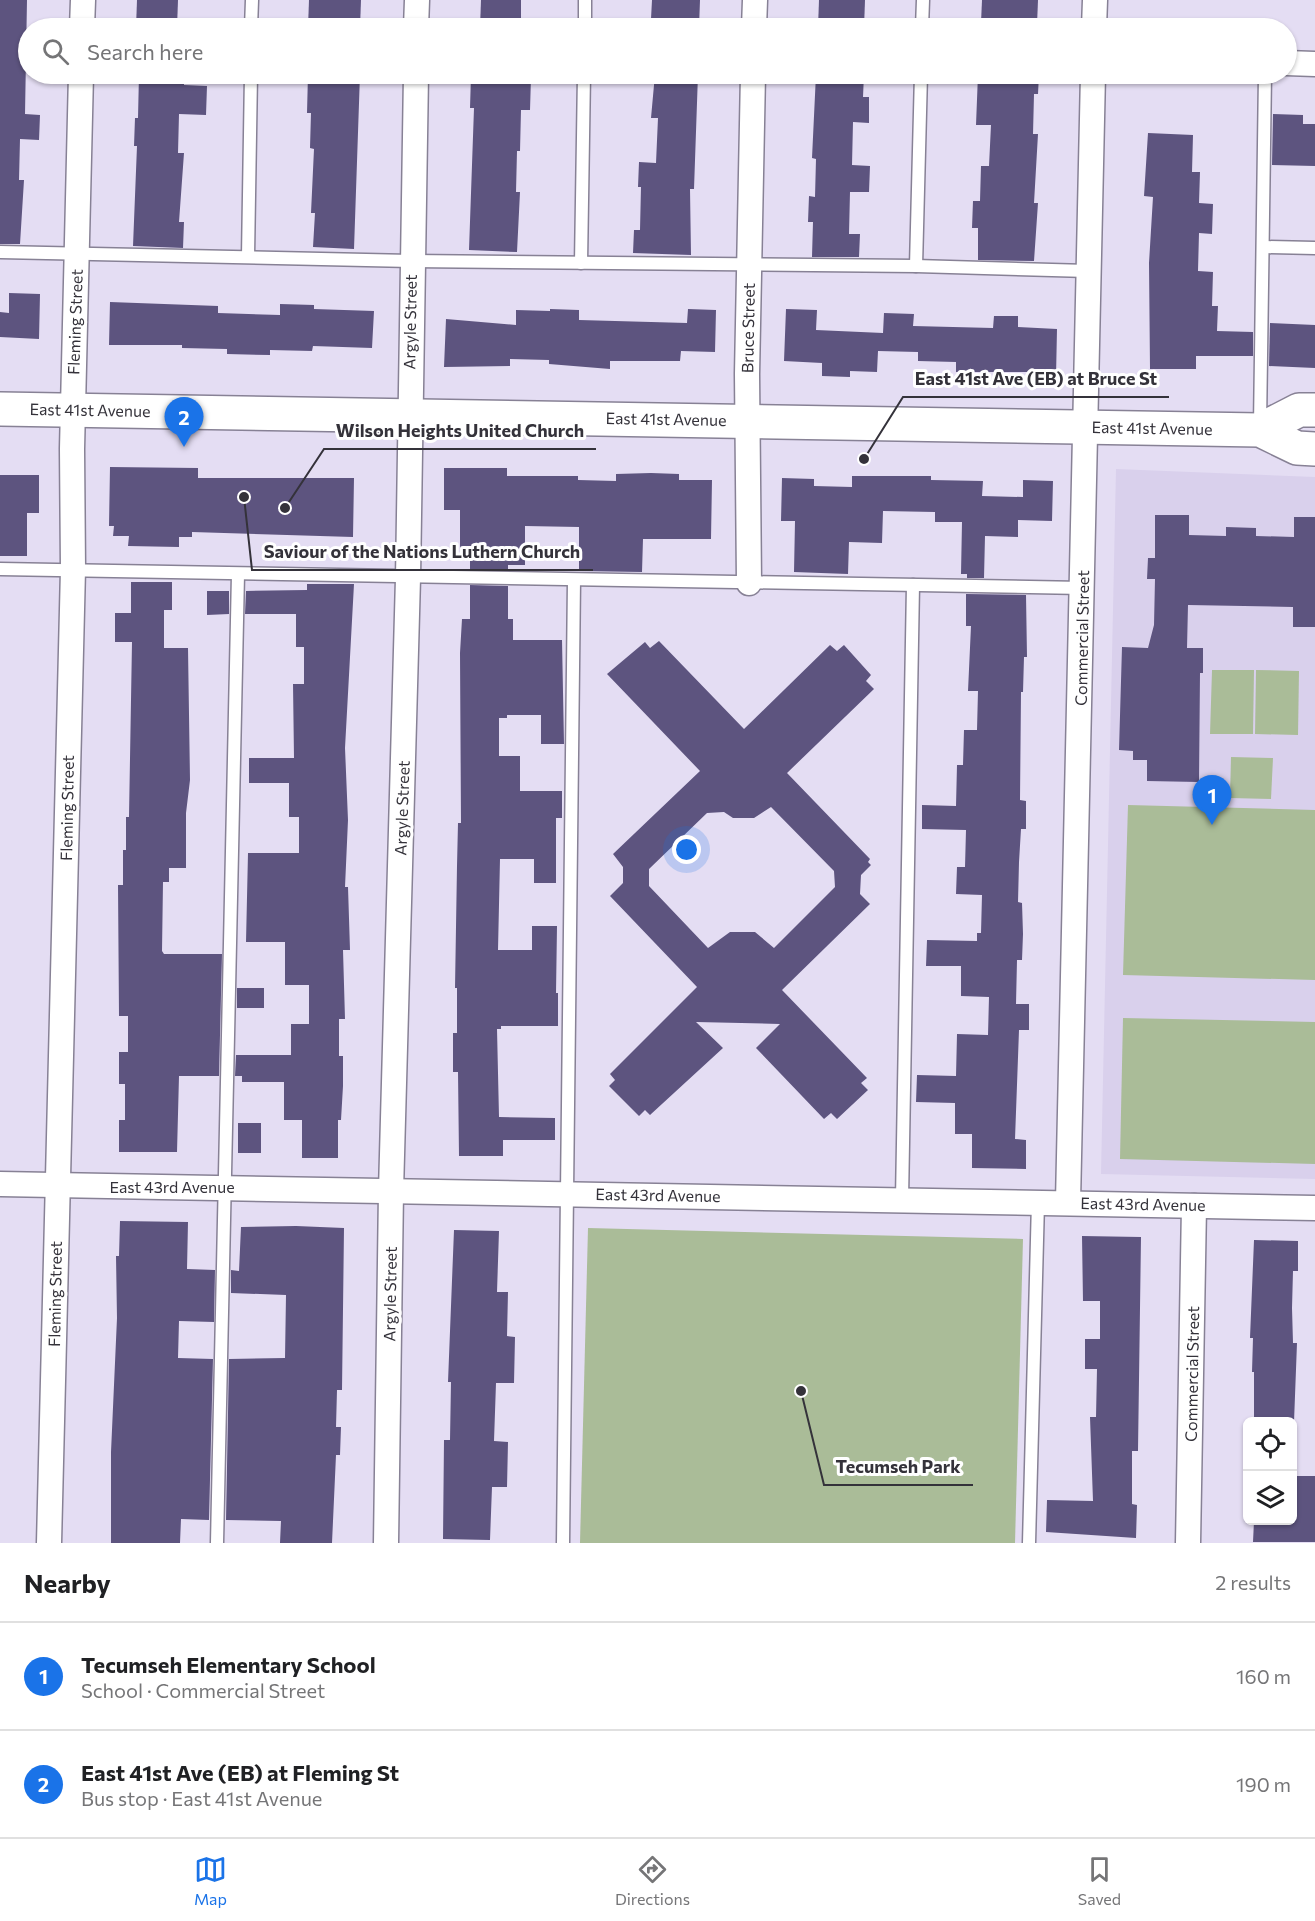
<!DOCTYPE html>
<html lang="en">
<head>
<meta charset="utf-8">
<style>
	:root { --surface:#fff; --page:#f2f2f2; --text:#202124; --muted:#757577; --line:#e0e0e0; --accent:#1a73e8 }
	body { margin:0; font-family:Commissioner,sans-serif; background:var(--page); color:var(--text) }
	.controls { position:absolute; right:18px; bottom:18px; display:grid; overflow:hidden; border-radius:9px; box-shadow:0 2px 4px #0004 }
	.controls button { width:54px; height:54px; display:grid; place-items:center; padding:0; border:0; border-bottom:2px solid var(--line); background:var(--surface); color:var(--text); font:30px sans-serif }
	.you { position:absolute; left:687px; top:850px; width:21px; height:21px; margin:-15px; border:4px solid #fff; border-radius:50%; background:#1a73e8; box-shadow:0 0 0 9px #1a73e833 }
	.badge { display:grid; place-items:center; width:39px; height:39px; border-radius:50%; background:var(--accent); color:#fff; font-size:20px; font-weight:700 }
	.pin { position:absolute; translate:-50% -50px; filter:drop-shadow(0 2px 3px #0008) }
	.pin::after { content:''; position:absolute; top:32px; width:21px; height:18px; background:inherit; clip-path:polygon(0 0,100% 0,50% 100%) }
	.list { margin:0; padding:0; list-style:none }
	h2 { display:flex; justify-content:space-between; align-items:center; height:78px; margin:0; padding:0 24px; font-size:26px }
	h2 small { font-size:20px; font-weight:400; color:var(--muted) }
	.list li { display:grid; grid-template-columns:39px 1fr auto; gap:18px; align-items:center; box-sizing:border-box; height:108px; padding:0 24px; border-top:2px solid var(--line) }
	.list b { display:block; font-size:22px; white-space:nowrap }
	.list p { margin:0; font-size:20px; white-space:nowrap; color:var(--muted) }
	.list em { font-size:20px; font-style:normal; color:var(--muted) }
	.icon { flex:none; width:33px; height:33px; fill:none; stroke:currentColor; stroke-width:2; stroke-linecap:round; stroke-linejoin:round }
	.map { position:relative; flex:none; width:1315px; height:1543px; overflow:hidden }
	.search { position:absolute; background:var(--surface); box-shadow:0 2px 4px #0004; left:18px; right:18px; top:18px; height:66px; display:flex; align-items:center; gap:15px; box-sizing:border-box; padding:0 21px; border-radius:33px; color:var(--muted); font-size:22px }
	.sheet { height:294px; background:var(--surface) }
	nav { display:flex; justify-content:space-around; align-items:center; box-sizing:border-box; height:84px; border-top:2px solid var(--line); background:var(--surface); font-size:16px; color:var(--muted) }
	nav a { display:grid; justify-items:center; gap:3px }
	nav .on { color:var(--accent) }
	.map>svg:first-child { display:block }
	.built { fill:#d9d0ec }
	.green { fill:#aabc98 }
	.building { fill:#5d547f; fill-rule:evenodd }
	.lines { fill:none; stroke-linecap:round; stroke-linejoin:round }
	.service-casing { stroke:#878195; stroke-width:15 }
	.minor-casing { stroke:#878195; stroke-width:27 }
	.secondary-casing { stroke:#878195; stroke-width:36 }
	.service { stroke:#fff; stroke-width:12 }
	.minor { stroke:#fff; stroke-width:24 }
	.secondary { stroke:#fff; stroke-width:33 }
	.labels { text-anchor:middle; stroke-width:6; stroke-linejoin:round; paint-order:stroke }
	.street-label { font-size:16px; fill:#34323a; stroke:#fff }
	.leader { fill:none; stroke:#34323a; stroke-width:2 }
	.callout-dot { fill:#34323a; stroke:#fff; stroke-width:2 }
	.callout-label { font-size:18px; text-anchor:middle; font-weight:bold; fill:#34323a; stroke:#fff; stroke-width:6; stroke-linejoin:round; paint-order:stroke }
</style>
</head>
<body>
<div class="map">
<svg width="1315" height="1543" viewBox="0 0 1315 1543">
	<rect width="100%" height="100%" fill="#e4ddf3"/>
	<path class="built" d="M1116,469L1315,477V1179L1101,1174Z"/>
	<g class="green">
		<path d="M1212,670H1254L1253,734H1210Z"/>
		<path d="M1256,670L1299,671L1298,735L1255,734Z"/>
		<path d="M1231,757L1273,758L1271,799L1230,798Z"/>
		<path d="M1128,805L1315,810V980L1123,975Z"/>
		<path d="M1123,1018L1315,1022V1164L1120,1159Z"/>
		<path d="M588,1228L1023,1239L1015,1543H580Z"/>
	</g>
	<g class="building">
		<path d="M0,0H27L25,114L40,115L39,140L20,139L19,180H24L20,244H0Z"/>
		<path d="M137,0H178L177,28H136Z"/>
		<path d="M309,0H361L360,28H308Z"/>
		<path d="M481,0H521V28H480Z"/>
		<path d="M652,0H700L699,28H664L665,20L651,19Z"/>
		<path d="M819,0H865L864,28H818Z"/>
		<path d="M982,0H1038L1037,25L981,23Z"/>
		<path d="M139,74H184V85L207,86L206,115L179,114L178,153H184L179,222H184L183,248L133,246L137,146H134L135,118H138Z"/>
		<path d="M308,74H360L354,249L313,247L315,213H311L314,149L310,148L311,113H307Z"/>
		<path d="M655,74H698L694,189H690L691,255L633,253L634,230H640L641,187H638L639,162L656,163L658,118H651Z"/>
		<path d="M816,74H864L863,97H869V123L853,122L852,165L870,166L869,192H850L849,234H860L859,257H812L813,222H808L809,196L815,197L816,159L812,158Z"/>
		<path d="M978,74H1039L1038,94H1034L1033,134H1038L1034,203H1038L1034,261L978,260V228H972L973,201H980L981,166H989L991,125H976Z"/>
		<path d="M471,75L531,77L530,110H521L520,151H517L516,192H520L517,252L469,250L474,108H470Z"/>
		<path d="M1273,114L1303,115V124H1315V166L1272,165Z"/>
		<path d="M1148,133L1193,135L1192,172H1200L1199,203L1213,204L1212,234L1199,233L1198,271L1213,272L1212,306H1218L1217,331L1253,332V356H1196V369H1150L1149,263L1153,197L1144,196Z"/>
		<path d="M9,293L40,294L39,339L0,337V312L9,313Z"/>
		<path d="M110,302L218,306V313L280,315V304L314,305V309L374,311L372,348L313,346L312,351L270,350V355L227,354V349L182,348V345H109Z"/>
		<path d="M550,309L579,310V320L687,323L688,309L716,310L715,352L681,351L680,361H610V369L549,364V360L510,359V366L444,367L446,319L516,325V310L550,311Z"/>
		<path d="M786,309L817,310L816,330L883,333L884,313L914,314L913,326L993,328L994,316H1018V327L1057,329L1056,377L1027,376V372H956V362L918,361V352L878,351L877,372L850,371V377L822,376V363L784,361Z"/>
		<path d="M1270,323L1315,325V368L1269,366Z"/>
		<path d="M110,467L198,468V478H354L353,537L192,532V537H179V547L128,546L129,536H113L114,526H109Z"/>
		<path d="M444,468H507V476H578V480L616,481V474L651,473L679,474V480H712L711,539H643L642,572L579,571V527L525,526V565H508V570L470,569V556H460V510H444Z"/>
		<path d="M0,475H39V513H27V556H0Z"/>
		<path d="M852,476H931V480L983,481L982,496L1023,497V480L1053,481L1052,521L1018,520V537L985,536L984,578H967V574H961L962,522H935V512L883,511L882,543L849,542L848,574L794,572L795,521H781L782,478L814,479V486L852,487Z"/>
		<path d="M1155,515H1189V535L1226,536V527L1256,528V536L1294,537V517H1315V627H1293V607L1188,605L1187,648H1203V673H1200L1199,782L1147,781V760H1133V751L1119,750L1122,647L1148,648L1154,625L1155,579H1147L1148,558H1155Z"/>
		<path d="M131,582H172V610H164V648H188L190,780L186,813V868H169V882H163L162,951L164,954H222L219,1076H179L177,1152H119V1120H125V1084H119V1052H128V1016H119L118,885H123V850H126V817H129L132,642H115V613H131Z"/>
		<path d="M307,584H354L345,748L348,820L345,887H348L350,950H343L345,1019H339V1056H343V1086L341,1120H338V1158H302V1120H284V1082H242V1076H235L236,1055H291V1024H309V985H285V942H246L248,853H299V817H289V783H249V758H294L293,684H304V647H296V614H245L246,591L307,590Z"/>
		<path d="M470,585L508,586V619H513V640H562L564,744H541V715H507V718H499V756H520V791H562V818H556V883H534V859H500L498,950H532V926H557L556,993H558V1026H501V1029H497L499,1117L555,1118V1140H503V1156H459L458,1072H453V1033H457V988H455L457,866L458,823H461L460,653L462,619H470Z"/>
		<path d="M207,591H229V614L207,615Z"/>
		<path d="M966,594L1026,595L1027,657H1024L1023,692H1021L1020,800L1026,801V829H1021L1019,862L1018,902L1022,903L1023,934L1022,960H1017L1016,1004H1029V1030H1019L1015,1139L1026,1140V1169L972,1168V1134H955V1103L916,1102L917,1075L956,1076L957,1034L988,1035L989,997L961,996V966H926L927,940L977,941V933H981L982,895L956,894L957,867H965L966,830L922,829V805L956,806L957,765H963L964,730H977L978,691H968L971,626H966Z"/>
		<path d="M659,641L744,729L830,645L837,651L844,645L871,675L866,681L874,689L787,773L870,859L868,862L871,865L861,875L860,894L870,904L782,990L867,1078L861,1083L868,1090L837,1119L831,1113L824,1119L756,1048L780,1024L696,1022L723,1048L650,1115L645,1110L639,1116L609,1086L615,1080L610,1074L697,987L610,896L623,883V867L613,854L700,771L607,674L645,642L650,648ZM771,807L834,871L835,887L774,948L755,932H730L708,948L649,886V869L707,813L724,812L733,818H754Z"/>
		<rect x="237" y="988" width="27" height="20"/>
		<rect x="238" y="1123" width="23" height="30"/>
		<path d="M120,1221L188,1222L187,1269L215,1270L214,1322L179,1321L178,1358L213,1359L209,1520L181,1519L180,1543H111V1452L117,1318L116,1256H119Z"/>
		<path d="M296,1226L344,1228L342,1390H337L336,1427H341L340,1455H336L332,1543H280L281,1521L226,1520L229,1359L285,1358L286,1295L231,1293V1270L239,1271L241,1227Z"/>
		<path d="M454,1230L499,1231L497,1292H508L507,1336L515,1337L514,1383H496L494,1441L508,1442L507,1487H492L490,1540L443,1539L444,1440H450L451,1382H448Z"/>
		<path d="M1082,1236L1141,1237L1138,1451H1132V1504L1137,1505L1136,1538L1046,1532L1047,1500L1093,1501L1090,1417H1096L1097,1369H1085V1339H1100V1301H1083Z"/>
		<path d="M1254,1240L1298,1241V1271H1293L1292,1308L1293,1343H1297L1294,1422H1254V1372H1252L1253,1338H1250Z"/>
		<path d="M1293,1476H1315V1542H1253L1254,1521H1293Z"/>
	</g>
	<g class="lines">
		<defs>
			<g id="service">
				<path d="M251,28L252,0"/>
				<path d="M585,28V0"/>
				<path d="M922,28L923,0"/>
				<path d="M1264,247L1315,248"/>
				<path d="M0,252L411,261L916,266L1088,271"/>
				<path d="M248,256L251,74"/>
				<path d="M581,263L584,74"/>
				<path d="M916,266L921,74"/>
				<path d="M1260,426L1265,74"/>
				<path d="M0,569L1083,588"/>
				<path d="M902,1199L913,585"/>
				<path d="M217,1543L238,574"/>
				<path d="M563,1543L574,580"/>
				<path d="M1029,1543L1038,1202"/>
			</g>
			<g id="minor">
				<path d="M82,28L83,0"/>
				<path d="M416,28L417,0"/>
				<path d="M754,28L755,0"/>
				<path d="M1094,28L1095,0"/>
				<path d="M1286,63L1315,64"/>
				<path d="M749,583L747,374L753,74"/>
				<path d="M0,1184L1315,1208"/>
				<path d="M1068,1202L1093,74"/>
				<path d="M49,1543L73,569L72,449L81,74"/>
				<path d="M386,1543L391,1191L408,578L416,74"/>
				<path d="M1188,1543L1194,1206"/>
			</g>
			<g id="secondary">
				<path d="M0,409L1260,430L1297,448L1315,449"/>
				<path d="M1260,430L1299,410H1315"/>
			</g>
		</defs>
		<use href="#service" class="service-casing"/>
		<use href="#minor" class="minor-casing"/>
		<use href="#secondary" class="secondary-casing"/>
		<use href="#service" class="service"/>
		<use href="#minor" class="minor"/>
		<use href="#secondary" class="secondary"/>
	</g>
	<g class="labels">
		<g class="street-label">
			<text transform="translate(75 322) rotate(-88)" y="6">Fleming Street</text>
			<text transform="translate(410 322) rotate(-89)" y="6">Argyle Street</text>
			<text transform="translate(748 328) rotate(-89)" y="6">Bruce Street</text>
			<text transform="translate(90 410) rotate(1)" y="6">East 41st Avenue</text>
			<text transform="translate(666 419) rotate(1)" y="6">East 41st Avenue</text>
			<text transform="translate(1152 428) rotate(1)" y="6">East 41st Avenue</text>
			<text transform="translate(1082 638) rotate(-89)" y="6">Commercial Street</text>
			<text transform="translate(67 808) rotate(-89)" y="6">Fleming Street</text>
			<text transform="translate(402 808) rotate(-88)" y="6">Argyle Street</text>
			<text x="172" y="1193">East 43rd Avenue</text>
			<text transform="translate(658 1195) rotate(1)" y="6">East 43rd Avenue</text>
			<text transform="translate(1143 1204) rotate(1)" y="6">East 43rd Avenue</text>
			<text transform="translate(55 1294) rotate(-89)" y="6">Fleming Street</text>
			<text transform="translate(390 1294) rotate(-89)" y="6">Argyle Street</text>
			<text transform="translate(1192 1374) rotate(-89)" y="6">Commercial Street</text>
		</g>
	</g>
	<path class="leader" d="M864 459L903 397H1169M285 508L324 449H596M244 497L252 570H593M801 1391L824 1485H973"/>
	<g class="callout-dot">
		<circle cx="864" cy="459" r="6"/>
		<circle cx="285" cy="508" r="6"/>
		<circle cx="244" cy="497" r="6"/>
		<circle cx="801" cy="1391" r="6"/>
	</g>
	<g class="callout-label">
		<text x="1036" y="385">East 41st Ave (EB) at Bruce St</text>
		<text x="460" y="437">Wilson Heights United Church</text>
		<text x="422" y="558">Saviour of the Nations Luthern Church</text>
		<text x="898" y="1473">Tecumseh Park</text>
	</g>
</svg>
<div class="controls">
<button><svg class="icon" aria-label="locate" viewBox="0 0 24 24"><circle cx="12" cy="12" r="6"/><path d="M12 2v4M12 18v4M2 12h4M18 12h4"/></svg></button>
<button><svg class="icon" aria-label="layers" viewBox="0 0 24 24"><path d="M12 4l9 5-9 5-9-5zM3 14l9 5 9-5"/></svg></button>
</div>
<div class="you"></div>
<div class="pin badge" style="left:1212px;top:825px">1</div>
<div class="pin badge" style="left:184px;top:447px">2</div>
<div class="search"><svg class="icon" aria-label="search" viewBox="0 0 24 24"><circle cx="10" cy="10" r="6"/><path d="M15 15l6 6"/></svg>Search here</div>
</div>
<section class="sheet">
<h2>Nearby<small>2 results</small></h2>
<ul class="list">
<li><span class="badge">1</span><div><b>Tecumseh Elementary School</b><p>School · Commercial Street</p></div><em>160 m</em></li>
<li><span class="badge">2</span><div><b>East 41st Ave (EB) at Fleming St</b><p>Bus stop · East 41st Avenue</p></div><em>190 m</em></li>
</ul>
</section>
<nav>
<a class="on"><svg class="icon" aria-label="map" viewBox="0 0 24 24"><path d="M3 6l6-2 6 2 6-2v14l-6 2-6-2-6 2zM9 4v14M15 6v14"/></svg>Map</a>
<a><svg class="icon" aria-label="directions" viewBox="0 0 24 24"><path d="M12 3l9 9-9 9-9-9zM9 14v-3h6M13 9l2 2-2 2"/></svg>Directions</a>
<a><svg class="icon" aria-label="saved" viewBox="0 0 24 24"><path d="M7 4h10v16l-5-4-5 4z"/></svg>Saved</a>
</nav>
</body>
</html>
